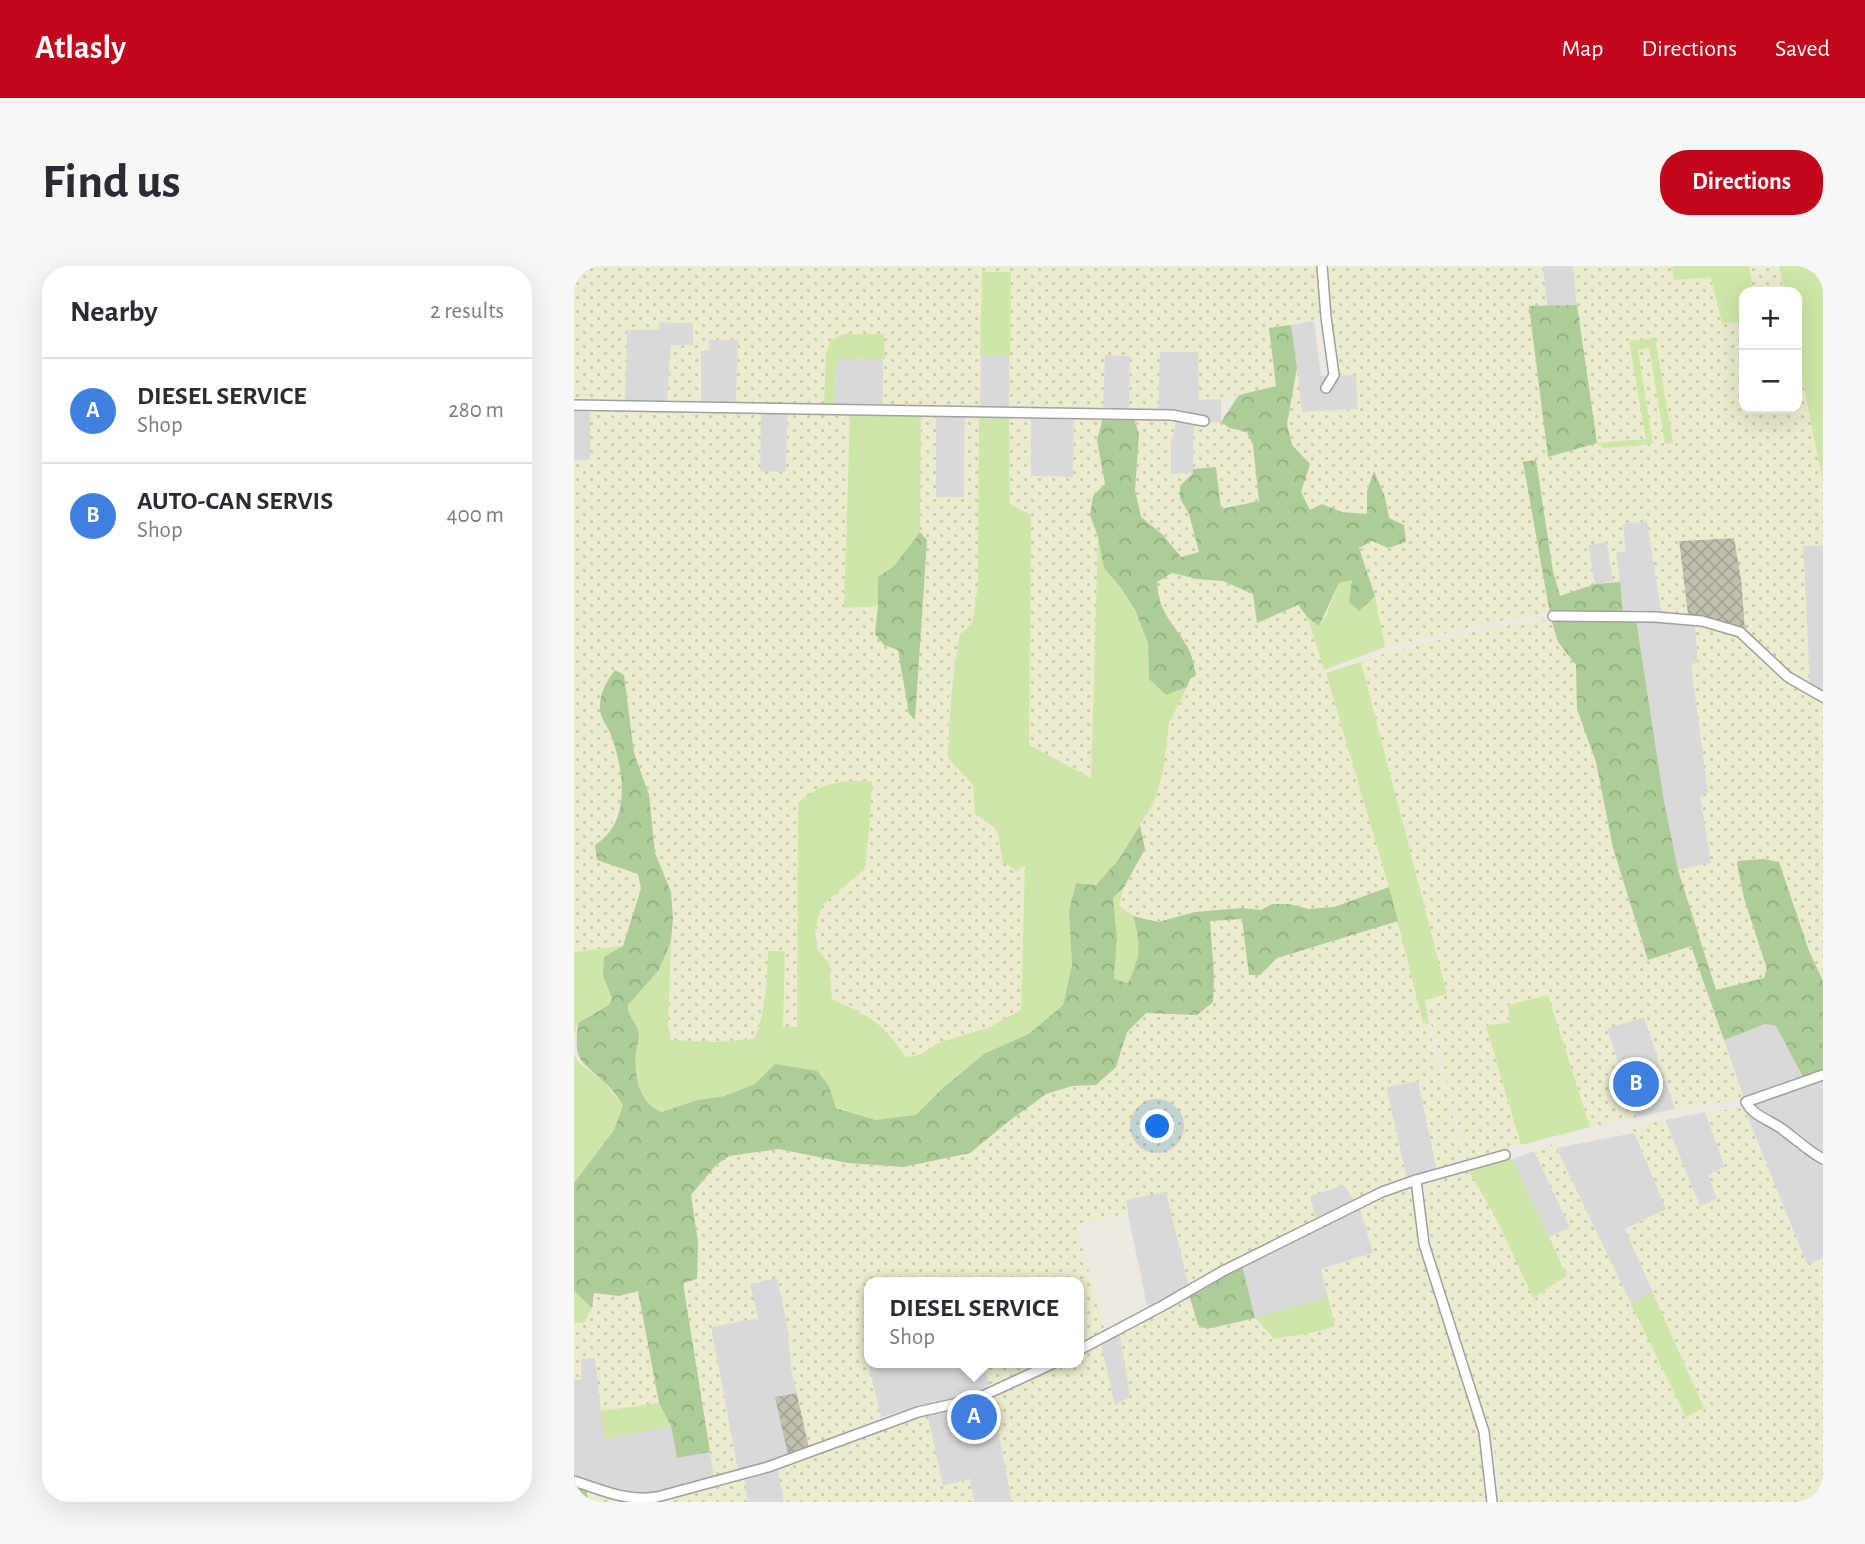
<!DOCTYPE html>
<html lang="en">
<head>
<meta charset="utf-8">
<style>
	:root { --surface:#fff; --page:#f7f7f7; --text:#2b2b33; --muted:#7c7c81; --line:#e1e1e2; --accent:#c2061c }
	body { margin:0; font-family:"Alegreya Sans",sans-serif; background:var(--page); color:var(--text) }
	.controls { position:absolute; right:21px; top:21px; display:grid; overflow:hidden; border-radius:14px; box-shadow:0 7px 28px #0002 }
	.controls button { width:63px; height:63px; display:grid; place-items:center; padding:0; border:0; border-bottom:2px solid var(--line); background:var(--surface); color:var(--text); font:35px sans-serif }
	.you { position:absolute; left:584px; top:861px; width:24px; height:24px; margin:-18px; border:5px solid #fff; border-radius:50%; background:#1a73e8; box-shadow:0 0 0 10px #1a73e833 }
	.badge { display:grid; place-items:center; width:46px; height:46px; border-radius:50%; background:var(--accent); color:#fff; font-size:23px; font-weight:700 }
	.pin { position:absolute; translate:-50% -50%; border:4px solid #fff; box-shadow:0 2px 7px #0006 }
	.popup { position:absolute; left:290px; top:1011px; width:220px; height:91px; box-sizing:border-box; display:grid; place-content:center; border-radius:14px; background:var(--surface); filter:drop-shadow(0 2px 5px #0005); font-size:23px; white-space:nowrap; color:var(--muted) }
	.popup b { font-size:26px; color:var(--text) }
	.popup::after { content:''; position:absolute; left:50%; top:100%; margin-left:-14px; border:14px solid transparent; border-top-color:var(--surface) }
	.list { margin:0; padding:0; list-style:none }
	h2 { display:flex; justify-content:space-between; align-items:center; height:91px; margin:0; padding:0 28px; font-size:30px }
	h2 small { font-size:23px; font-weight:400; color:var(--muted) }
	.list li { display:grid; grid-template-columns:46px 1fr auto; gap:21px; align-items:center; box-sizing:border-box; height:105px; padding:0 28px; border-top:2px solid var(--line) }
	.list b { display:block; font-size:26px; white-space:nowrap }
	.list p { margin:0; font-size:23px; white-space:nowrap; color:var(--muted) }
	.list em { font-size:23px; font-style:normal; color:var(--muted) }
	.map { position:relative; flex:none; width:1249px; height:1236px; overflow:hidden; border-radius:28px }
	header { display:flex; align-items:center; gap:42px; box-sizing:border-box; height:98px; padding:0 35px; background:var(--accent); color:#fff }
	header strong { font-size:33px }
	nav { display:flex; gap:38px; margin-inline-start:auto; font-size:24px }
	.intro { display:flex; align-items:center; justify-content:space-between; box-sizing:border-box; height:168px; padding:0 42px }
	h1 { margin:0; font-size:49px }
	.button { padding:18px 32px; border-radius:28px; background:var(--accent); color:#fff; font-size:24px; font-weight:700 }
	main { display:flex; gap:42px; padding:0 42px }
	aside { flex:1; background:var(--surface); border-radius:28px; box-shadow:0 7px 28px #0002 }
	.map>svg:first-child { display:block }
	.residential { fill:#dad9d9 }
	.construction { fill:url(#construction-cross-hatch) }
	.farmland { fill:url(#farmland-dots); fill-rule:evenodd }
	.grass { fill:#cee7a8 }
	.forest { fill:url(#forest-crowns) }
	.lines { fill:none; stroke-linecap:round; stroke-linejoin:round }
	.minor-casing { stroke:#a0a0a0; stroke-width:12 }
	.minor { stroke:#fff; stroke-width:9 }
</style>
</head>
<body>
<header>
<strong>Atlasly</strong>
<nav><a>Map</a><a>Directions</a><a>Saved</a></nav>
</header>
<div class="intro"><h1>Find us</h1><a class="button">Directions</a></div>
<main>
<aside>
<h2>Nearby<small>2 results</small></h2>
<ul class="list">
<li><span class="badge" style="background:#3f7fe0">A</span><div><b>DIESEL SERVICE</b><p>Shop</p></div><em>280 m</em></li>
<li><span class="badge" style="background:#3f7fe0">B</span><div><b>AUTO-CAN SERVIS</b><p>Shop</p></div><em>400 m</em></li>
</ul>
</aside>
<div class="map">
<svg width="1249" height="1236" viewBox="0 0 1249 1236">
	<defs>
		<pattern id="construction-cross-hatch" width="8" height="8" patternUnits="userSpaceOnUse" patternTransform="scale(1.75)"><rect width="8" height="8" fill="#c1bfae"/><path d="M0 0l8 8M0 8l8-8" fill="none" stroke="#a5a495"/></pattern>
		<pattern id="farmland-dots" width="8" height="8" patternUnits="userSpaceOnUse" patternTransform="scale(1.75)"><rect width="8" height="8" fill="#ecebcd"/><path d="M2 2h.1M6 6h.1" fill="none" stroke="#cac9af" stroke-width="1.8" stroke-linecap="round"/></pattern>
		<pattern id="forest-crowns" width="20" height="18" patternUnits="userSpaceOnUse" patternTransform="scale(1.75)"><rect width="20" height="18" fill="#adcc97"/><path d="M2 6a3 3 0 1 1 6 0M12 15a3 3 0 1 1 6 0" fill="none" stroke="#94af82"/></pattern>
	</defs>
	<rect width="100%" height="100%" fill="#ede8e2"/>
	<g class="residential">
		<path d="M969,0H999L1003,39L973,40Z"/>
		<path d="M740,55L747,110L783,109L784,143L728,146L717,59Z"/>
		<path d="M85,56L119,57V79H97L93,138L51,137L53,63L84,64Z"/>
		<path d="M134,74H164L162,140L127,139V84Z"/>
		<path d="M585,86H624L625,134L647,133V156L620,157L619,207L597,208V176L605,146L584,145Z"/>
		<path d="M406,89L436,90L435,143H406Z"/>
		<path d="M530,89H556L555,145H529Z"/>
		<path d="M263,92L311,93L309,140L260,138Z"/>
		<rect x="0" y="144" width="16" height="50"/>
		<path d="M187,147H214L212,206H186Z"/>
		<path d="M362,150H391L390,231H362Z"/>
		<path d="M457,151L500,153L499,211L456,210Z"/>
		<path d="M1073,255L1088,349L1049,346L1042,287L1049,258Z"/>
		<path d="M1033,276L1039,315L1021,318L1014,279Z"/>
		<path d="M1249,279V427L1236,420L1229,280Z"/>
		<path d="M1062,353L1121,357L1124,397L1118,398L1134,527L1126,530L1137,597L1104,604L1090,535Z"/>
		<path d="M1070,751L1101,843L1062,851L1033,762Z"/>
		<path d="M1191,758L1202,760L1233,819L1249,813V992L1233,999L1170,842V833L1150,774Z"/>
		<path d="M844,815L863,905L833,913L812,821Z"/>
		<path d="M1131,846L1151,902L1143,933L1126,941L1091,854Z"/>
		<path d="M1060,867L1093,943L1051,963L1079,1027L1057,1038L982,882Z"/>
		<path d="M960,885L996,962L975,971L938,893Z"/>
		<path d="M770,919L788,947L799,987L747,1003L754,1031L681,1052L665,991L741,952L735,930Z"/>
		<path d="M592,925L615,1021L574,1044L551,934Z"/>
		<path d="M203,1011L214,1062L217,1102L235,1181L164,1205L137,1061L184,1052L176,1018Z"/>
		<path d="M546,1068L556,1131L540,1140L527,1078Z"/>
		<path d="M295,1088V1097H411L438,1236H400L396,1213L369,1220L351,1138L307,1151L292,1089Z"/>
		<path d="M21,1091L31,1173L97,1160L103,1192L136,1186L140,1211L75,1229L50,1227L0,1210V1114L7,1113V1093Z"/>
		<path d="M204,1203L210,1236H174L170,1213Z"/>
	</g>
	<g class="construction">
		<path d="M1161,272L1168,319L1171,363L1131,352L1114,350L1105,275Z"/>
		<path d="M223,1127L235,1181L214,1189L201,1131Z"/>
	</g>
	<g class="farmland">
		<path d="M0,0H744L748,52L695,62L702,120L647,133L625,134L624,86H586L584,145H555L556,90L531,89L529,145L435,143L437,7L408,6L406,143L309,140V68L252,88L250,138L162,140L164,74H135V84L127,85V139L93,138L97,79H119V57L85,56V64H53L51,137L0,136Z"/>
		<path d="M751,0H969L973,40H956L974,191L1004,54L999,0H1098L1100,14L1137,11L1148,57L1170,56V142H1223V88L1249,216V279L1229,280L1236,420L1215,407L1171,363L1168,319L1160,272L1105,275L1114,350L1088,349L1073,255L1049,258L1052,285L1042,287L1046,316L1039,315L1033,276L1014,279L1021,318L986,331L979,305L961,194L949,197L976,348L930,354L811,381L801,330L785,283L798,275L815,252L811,231L800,206L793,225V248L768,246L748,238L736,245L727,226L736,198L718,179L713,158L723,102L728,146L784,143L782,109H762ZM1081,73L1099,177H1091L1076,81L1063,83L1079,178L1036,175L1072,173L1055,75Z"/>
		<path d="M1175,0H1205L1210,26H1179Z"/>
		<path d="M16,144L187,147L186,205L212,206L214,147H276L270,342L304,340L346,266L347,149L362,150V231H390L391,150H405L404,320L398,358L386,368L381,393L375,432L374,492L399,519L401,548L410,556L423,563L425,583L451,598L447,744L416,761L364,777L345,789L330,791L319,771L258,734L255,698L243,682L241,664L248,639L291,603L295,566L297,516L224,537L223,761H209L211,685H194V715L189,727L185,764L180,773L142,776L97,774L94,761L99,653L97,626L81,587L75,530L60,487L50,409L41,404L28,420L27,450L36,466L48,505L49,530L33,572L64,608L67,623L49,680L0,686V194L16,193Z"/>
		<path d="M435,150L457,151V210L499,211L500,153L529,152L523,174L531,218L519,230L516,249L524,271L517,513L455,479L457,249L436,238Z"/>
		<path d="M603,152L597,176V208L619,207L606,220V232L615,248L625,286L607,291L588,268L567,251L561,224L565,168L560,153Z"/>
		<path d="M647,156L656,162L673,166L679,179L686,235L647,243L642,201L619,203L620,157Z"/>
		<path d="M598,307L623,313L649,315L679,328L683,357L724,339L734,352L785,516L815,621L760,641L735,643L715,638H698L687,644L668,642L621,646L584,656L559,650L545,639L550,621L571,583L567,559L580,536L595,457L616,413L615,383L594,354L584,334L582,316Z"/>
		<path d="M977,353L984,376L1002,399L1003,443L1022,496L1039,582L1073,694L1117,680L1170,833L1101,843L1070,751L1033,763L1062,851L1016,861L973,729L934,739L936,756L912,760L947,879L893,895L851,734L873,728L787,396L815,386L912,363Z"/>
		<path d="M1121,357L1164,368L1249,434V715L1190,593L1165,595L1163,598L1170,632L1193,703L1190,713L1142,724L1104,604L1137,597L1126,529L1134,527L1117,398L1124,397Z"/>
		<path d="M668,653L675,709H686L703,692L824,655L849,756L854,759L891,896L863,905L844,815L812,821L833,913L782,937L770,919L736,930L742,952L665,990L615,1021L592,926L552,934L554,947L502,959L531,1065L512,1075L505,1051V1016H295V1088L292,1089L307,1151L235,1181L217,1102L214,1062L203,1012L176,1018L184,1052L137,1061L164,1205L140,1211L109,1016L123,1013L124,976L117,929L142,899L155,890L205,883L274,897L328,901L435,855L472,828L498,820L522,819L542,801L553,766L572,747L623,749L640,710L635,655Z"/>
		<path d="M1170,842L1233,998L1249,992V1236H924L923,1193L851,963L849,936L854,919L874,909L894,904L923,954L960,1032L993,1010L975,971L996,961L960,885L980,878L1112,1151L1130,1141L1051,963L1092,943L1058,861L1091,854L1126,940L1143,933L1134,909L1151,901L1131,846Z"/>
		<path d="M832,923L838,929L846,979L905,1159L912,1195L914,1236H438L418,1132L488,1097H505V1089L527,1078L541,1140L556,1131L546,1068L616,1031L624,1059L633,1063L681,1052L700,1073L738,1064L747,1065L761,1060L747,1003L799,987L786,943Z"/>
		<path d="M64,1025L85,1137L27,1145L21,1092L7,1093V1114H0V1057H11L18,1042L20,1027L45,1030Z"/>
		<path d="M411,1097H459L460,1102L416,1122Z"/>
		<path d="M353,1147L369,1220L396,1213L400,1236H210L204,1203L310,1161Z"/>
		<path d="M170,1213L174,1236H15L12,1223L50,1235L74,1236Z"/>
	</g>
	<g class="grass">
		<path d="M1098,0H1175L1179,26H1170V56L1148,57L1137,11L1100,14Z"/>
		<path d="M1205,0H1249V216L1223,88V26H1210Z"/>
		<path d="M408,6H437L436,90L406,89Z"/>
		<path d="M269,68H310L311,93L263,92L260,138H250L252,88L256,75Z"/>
		<path d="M1081,72L1099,177L1091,178L1075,81L1064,84L1079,178L1029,182L1023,177L1072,173L1055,75Z"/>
		<path d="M276,147L347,149L346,266L320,300L304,311V340L270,342Z"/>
		<path d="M405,150H435L436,238L457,249L455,479L517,512L524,271L530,302L547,322L561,345L574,377L575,413L592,429L613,421L595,457L589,506L580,536L545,593L522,619L502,617L495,644L498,699L489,739L456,767L410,788L369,822L342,850L302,854L262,841L255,820L181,818L151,830L123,834L88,846C65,838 60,806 62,785C63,780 65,774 65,769C65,758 54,751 54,739L85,704L97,675L94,761L97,774L142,776L180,773C190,756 194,706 194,685H211L209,761H223L224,537C243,518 273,512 298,516L295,566L291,603L248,639L241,664L243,682L255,698L258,733C294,750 310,756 331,791L345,789L364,777L416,761L447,744L451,599L443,605L429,596L423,563L401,548L399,519L374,492C375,449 378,409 386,368L398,358L404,320Z"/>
		<path d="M779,313L786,344L801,330L811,381L750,404L734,352L745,360L752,350L765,317Z"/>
		<path d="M787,396L873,728L851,734L855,758L849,757L815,621L752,407Z"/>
		<path d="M550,621L545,639L559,650L566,675L563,698L554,717L540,713L543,672L539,632Z"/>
		<path d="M49,680L29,710L38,732L35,739L4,757L0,769V686Z"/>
		<path d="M974,729L1016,861L947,879L912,760L936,756L934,739Z"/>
		<path d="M0,788L4,796L29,815L49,840L40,864L0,917Z"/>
		<path d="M938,893L993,1010L959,1032L923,954L894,904Z"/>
		<path d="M0,1025L18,1042L10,1057H0Z"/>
		<path d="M1079,1027L1130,1142L1112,1151L1057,1038Z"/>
		<path d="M754,1031L761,1060C743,1067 720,1069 700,1073L681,1052Z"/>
		<path d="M85,1137L97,1160L30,1173L27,1145Z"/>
	</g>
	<g class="forest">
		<path d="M1003,39L1023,177L974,191L955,40Z"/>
		<path d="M717,59L723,102L713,158L718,179L736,198L727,226L736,244L748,238L768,246L793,248V225L800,205L811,231L815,252L830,259L832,276L814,282L798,275L785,282L801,330L785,345L775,336L778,314L765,317L745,360L734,352L724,339L683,357L679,328L649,315L623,313L598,307L583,316C585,349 599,355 614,382C618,389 620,400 622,409L616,413L613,421L592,429L575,413L574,377L561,344L547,322L530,302L524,271L516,249L519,230L531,218L523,174L529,152L560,153L565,168L561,224L567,251L588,268L607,291L625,286L615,248L606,232V220L619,207V203L642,201L647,243L685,235L679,179L673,166L656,162L647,156L665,129L702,120L695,62Z"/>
		<path d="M962,194L979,305L986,330L1021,318L1046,316L1049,346L992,345L976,348L949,196Z"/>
		<path d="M346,266L353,274L341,453L335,448L324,384L310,379L301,368L304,340V311L320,300Z"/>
		<path d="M977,353H1062L1090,535L1104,604L1142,724L1190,712L1193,703L1170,632L1163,598L1164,595L1190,593L1205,596L1235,685L1249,715V805L1230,813L1202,760L1191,758L1150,774L1117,680L1074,694L1039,582L1022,496L1003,443L1002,399L984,376Z"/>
		<path d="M41,404L50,409L60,487L75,529L81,587L97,626L99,653L97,675L85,704L54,739C53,751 65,758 65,769C65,774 63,780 62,785C60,806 64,838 88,846L123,834L151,830L181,818L201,798L243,805L255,820L262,842L302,854L342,849L369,822L410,788L456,767L489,739L498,699L495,644L502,617L522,619L545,593L566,559L571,583L550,621L539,632L543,672L540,713L554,717C567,690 567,678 559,650L584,656L621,646L668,642L687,644L698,638H715L735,643L760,641L815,621L824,655L703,692L686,709H675L668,653L636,655L640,710L639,736L623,749L572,747L553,766L542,801L522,819L498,820L472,828L435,855L396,887L329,901L274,897L205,883L155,890L142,899L117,929L124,976L123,1013L109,1017L136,1186L103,1192L97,1160L85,1137L64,1025L45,1030L20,1027L18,1042L0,1025V917L40,864L49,840C44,831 37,822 29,815C4,792 0,795 4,757L35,739L38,732L29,710L30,691L49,680L67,623L64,608L23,594L21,579C58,556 50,504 37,469C35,462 29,456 27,449C23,432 31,417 41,404Z"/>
		<path d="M668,1000L681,1052L633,1063L624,1059L616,1031Z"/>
		<path d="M0,1218L12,1223L15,1236H0Z"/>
	</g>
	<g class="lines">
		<defs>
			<g id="minor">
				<path d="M748,0L752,51L760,109L752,122"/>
				<path d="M0,139L598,149L630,155"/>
				<path d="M979,350L1081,351L1128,355L1166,366L1214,411L1249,431"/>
				<path d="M1249,809L1172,836C1179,850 1196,854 1208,863C1222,873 1234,885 1249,893"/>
				<path d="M842,914L850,978L910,1166L918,1236"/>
				<path d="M505,1084L590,1039L649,1005L808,926L842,914L931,889"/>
				<path d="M0,1215C28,1224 53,1236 83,1231L194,1201L344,1146L402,1133L480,1097"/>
			</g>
		</defs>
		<use href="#minor" class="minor-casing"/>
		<use href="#minor" class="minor"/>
	</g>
</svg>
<div class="controls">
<button>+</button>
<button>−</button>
</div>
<div class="you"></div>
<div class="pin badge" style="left:400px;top:1151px;background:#3f7fe0">A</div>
<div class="popup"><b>DIESEL SERVICE</b>Shop</div>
<div class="pin badge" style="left:1062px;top:818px;background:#3f7fe0">B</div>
</div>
</main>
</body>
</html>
